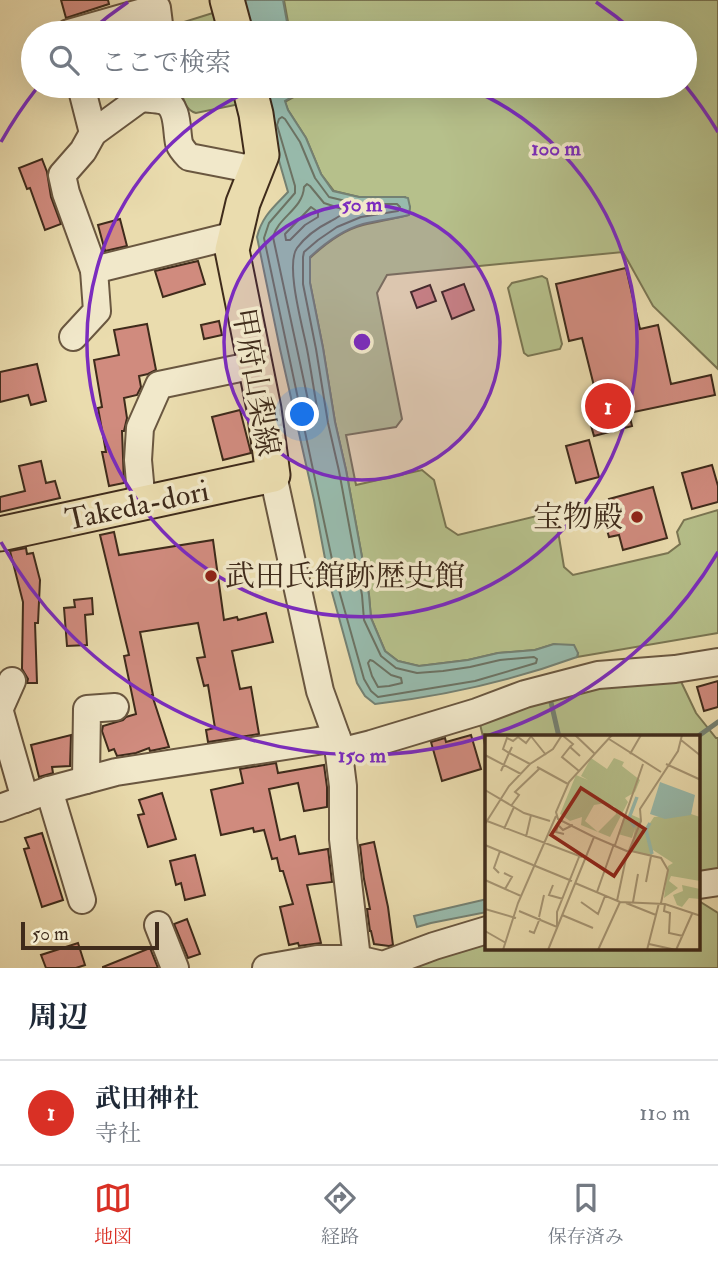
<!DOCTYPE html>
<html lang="ja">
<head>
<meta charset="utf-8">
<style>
	:root { --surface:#fff; --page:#f2f2f3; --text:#1f2937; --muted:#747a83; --line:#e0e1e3; --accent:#d93025 }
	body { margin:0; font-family:"IM FELL Double Pica","Noto Serif JP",serif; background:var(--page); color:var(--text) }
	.scale { position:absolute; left:21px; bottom:18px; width:138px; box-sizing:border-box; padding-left:7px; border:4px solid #3f2b1b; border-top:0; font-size:19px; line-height:24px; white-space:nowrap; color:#3f2b1b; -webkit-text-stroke:5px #f1e8ca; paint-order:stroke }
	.you { position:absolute; left:303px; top:415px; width:24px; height:24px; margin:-18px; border:5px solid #fff; border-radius:50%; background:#1a73e8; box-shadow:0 0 0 10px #1a73e833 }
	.badge { display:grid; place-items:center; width:46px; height:46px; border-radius:50%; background:var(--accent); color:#fff; font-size:23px; font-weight:700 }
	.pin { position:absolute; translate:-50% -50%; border:4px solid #fff; box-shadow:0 2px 7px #0006 }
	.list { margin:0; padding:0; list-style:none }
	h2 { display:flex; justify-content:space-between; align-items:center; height:91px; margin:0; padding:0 28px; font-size:30px }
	h2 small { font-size:23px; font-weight:400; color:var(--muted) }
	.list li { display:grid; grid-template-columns:46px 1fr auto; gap:21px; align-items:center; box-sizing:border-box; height:105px; padding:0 28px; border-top:2px solid var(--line) }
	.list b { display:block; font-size:26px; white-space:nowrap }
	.list p { margin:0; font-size:23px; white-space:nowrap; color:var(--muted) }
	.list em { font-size:23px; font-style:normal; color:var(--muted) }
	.icon { flex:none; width:38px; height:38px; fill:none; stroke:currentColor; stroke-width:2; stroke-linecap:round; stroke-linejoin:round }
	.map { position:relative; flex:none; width:718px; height:968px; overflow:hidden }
	.search { position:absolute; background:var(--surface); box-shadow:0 7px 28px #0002; left:21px; right:21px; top:21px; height:77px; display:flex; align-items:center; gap:18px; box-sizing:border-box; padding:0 24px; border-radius:38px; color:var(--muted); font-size:26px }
	.sheet { height:196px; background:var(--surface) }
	nav { display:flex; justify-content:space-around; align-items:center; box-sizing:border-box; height:98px; border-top:2px solid var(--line); background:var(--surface); font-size:19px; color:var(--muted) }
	nav a { display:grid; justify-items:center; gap:4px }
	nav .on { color:var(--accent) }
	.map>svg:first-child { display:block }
	.green { fill:#b6c08b; stroke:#7a7653; stroke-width:2 }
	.water { fill:#98bbad; stroke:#748173; stroke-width:2 }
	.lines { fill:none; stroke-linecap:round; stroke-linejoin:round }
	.shore { stroke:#6c7364; stroke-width:2 }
	.stream { stroke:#748173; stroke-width:5 }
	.building { fill:#d08b7e; stroke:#3f2b1b; stroke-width:2 }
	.minor-casing { stroke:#6a5740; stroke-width:30 }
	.major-casing { stroke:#3f2b1b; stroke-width:37 }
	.minor { stroke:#f1e8ca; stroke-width:26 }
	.major { stroke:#eadcae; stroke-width:33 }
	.ring { fill:none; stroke:#7b2cbf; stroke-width:3.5 }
	.poi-dot { fill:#8f2418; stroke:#f1e8ca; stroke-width:2.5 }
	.labels { text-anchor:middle; stroke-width:7; stroke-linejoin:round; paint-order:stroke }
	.street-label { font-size:30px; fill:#3f2b1b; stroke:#f1e8ca }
	.poi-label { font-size:30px; fill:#3f2b1b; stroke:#f1e8ca; text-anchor:end }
	.inset-river { fill:none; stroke:#98bbad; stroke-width:3.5 }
	.inset-road { fill:none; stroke:#a69573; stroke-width:2 }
	.view { fill:#8f2418; fill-opacity:0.15; stroke:#8f2418; stroke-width:3.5 }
	.inset-edge { fill:none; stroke:#3f2b1b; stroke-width:3.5 }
	.centre { fill:#7b2cbf; stroke:#f1e8ca; stroke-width:3.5 }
	.ring-label { font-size:21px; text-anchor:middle; font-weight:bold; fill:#7b2cbf; stroke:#f1e8ca; stroke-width:7; stroke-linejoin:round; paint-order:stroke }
</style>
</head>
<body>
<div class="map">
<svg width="718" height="968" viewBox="0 0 718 968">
	<rect width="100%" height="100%" fill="#eadcae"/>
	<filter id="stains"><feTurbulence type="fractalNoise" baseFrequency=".00286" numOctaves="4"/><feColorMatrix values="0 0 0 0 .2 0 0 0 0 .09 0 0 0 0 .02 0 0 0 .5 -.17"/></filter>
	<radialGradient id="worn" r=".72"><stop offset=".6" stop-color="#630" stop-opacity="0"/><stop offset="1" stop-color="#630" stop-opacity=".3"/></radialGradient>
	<g class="green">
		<path d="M284,0H718V369L653,306L623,252L387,275L377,293L402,419L396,427L346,435L356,485L422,470L434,480L446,527L458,535L545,514L556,519L564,567L573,575L668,553L680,544L677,532L684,520L718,510V633L577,657L578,653L554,644L535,650L498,653L468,660L419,666L398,661L385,651L371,618L369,595L346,470L335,422L323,348L310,283V258C326,243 343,230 363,225C378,221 394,219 408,215L410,207L405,197H359L334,191L321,174L306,138L288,110L285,102L301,93L300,86H685V33H290Z"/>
		<path d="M216,12L226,33H168L171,26Z"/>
		<path d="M181,86H240V104L196,113C183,109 183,97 181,86Z"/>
		<path d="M542,276L547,279L562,344L560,349L528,356L524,353L508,288L512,283Z"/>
		<path d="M675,669L696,713L716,738H718V882L699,885V737H487V753L477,712Z"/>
		<path d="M699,901L718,913V968H383L487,930V949H699Z"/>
	</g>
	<g class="water">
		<path d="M239,0H283L289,33H248Z"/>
		<path d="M264,86H298L300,92L285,101L288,110L306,138L321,174L333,191L359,197H404L408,198L410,207L409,215C394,219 378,220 363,224C342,230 325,243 310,257V283L323,348L335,422L346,470L369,595L371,618L385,651L398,661L419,666L468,660L498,653L535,650L554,644L574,645L578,653L577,657C511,681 444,696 375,704L365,696L357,683L330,585L314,500L280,349L257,237C262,216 274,207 288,192L269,126Z"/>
		<path d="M487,899V912L431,923L417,927L414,916Z"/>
	</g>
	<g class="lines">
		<g class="shore">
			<path d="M282,117L285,119L300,142L315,178L329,197L358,204H397L400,207L398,211L361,217L337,227L318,240L304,252L303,257V284L316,349L328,423L339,471L362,595L364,620L381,656L396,668L417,673L443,671L470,667L500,660L534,657L537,659L536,663L475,681L378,697L371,691L364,679L337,583L264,238L269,223L295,193V186L277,125L279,119Z"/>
			<path d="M307,184L310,186L324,203L342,209L344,212C340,217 336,218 331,221C319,227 305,237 297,248C285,265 303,328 307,349C311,370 314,391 318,413L314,417L311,414L273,237C278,217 303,209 304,187Z"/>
			<path d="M311,207L318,212V217L305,225L290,240H286L285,234Z"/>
			<path d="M370,660L373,661L391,675L401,678L402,683L389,686L378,687L372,676L368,663Z"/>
		</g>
		<g class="stream">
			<path d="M550,698L559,737"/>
			<path d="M697,737L718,722"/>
		</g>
	</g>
	<g class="building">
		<path d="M61,0H108L109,4L66,18Z"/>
		<path d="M42,159L47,172L51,197L61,224L45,230L30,188L27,189L19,168Z"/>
		<path d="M120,219L127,246L105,251L98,225Z"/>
		<path d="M198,261L205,284L163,297L155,271Z"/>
		<path d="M626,268L640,329L658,325L671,384L711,375L715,395L629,413L632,426L594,436L584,401L597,398L582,338L569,341L556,284Z"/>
		<path d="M464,284L474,310L452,319L442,292Z"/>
		<path d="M430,285L436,301L417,308L411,292Z"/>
		<path d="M219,321L222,335L204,339L201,325Z"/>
		<path d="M147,324L156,370L148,374L139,376L141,387L137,395L124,398L127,418L124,431H122L124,483L109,486L102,452H106L98,408L102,407L94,360L119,355L114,330Z"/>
		<path d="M37,364L46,401L31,405L28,395L0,402V372Z"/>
		<path d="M240,410L251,453L223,460L212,417Z"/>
		<path d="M589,440L599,477L576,483L566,446Z"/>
		<path d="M41,461L46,483L55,481L60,498L0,512V497L25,491L19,466Z"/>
		<path d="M712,465L718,486V502L692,509L682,473Z"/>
		<path d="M653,487L667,538L623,550L619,535L609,537L602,512L612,509L609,499Z"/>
		<path d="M114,532L119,555L213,540L224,620L237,617L238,620L266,613L273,642L232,651L240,689L251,687L259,734L208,742L206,730L215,728L208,685L204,686L197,658L205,657L198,623L140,632L153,695H152L169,747L150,751L149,748L136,753L117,756L114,749L109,751L102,731L103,726L123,720L126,717L136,714L124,656L129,655L100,535Z"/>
		<path d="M26,548L27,554L33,553L40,580L38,623H35L37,683H27L28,679L22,669L23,602L10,551Z"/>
		<path d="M92,598L93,614L85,615L87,645L67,646L64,608L75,607L74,600Z"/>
		<path d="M718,681V707L704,711L697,687Z"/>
		<path d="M71,735L70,766L52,767L53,773L39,777L31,745Z"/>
		<path d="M471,735L481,769L442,781L431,742L445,738L446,742Z"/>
		<path d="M276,763L278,773L324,765L327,787V807L304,811L298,783L269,789L280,840L295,836L299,854L328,849L332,882L307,885L321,943L299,946L298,943L289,945L280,907L293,904L283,871H280L277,858L272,859L264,830L254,832L253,828L221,835L211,790L243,783L240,769Z"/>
		<path d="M162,793L176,839L148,847L138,815L144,814L139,800Z"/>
		<path d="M42,833L63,900L42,907L24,849L29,848L25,838Z"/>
		<path d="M374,842L388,907L393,945L389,946L374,944L371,931H370L367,909H370L364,879L360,845Z"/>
		<path d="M195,855L205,895L185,900L181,883L176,885L170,861Z"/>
		<path d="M187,919L200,954L188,958L174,924Z"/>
		<path d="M78,943L85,965L76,968H46L41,955Z"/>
		<path d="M150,948L158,968H103V967Z"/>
	</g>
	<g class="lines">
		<defs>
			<g id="minor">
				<path d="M69,33L157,8L159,24L156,33"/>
				<path d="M81,86L93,133"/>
				<path d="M144,86L141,98C148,99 158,99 164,101C179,107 176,130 179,143C181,149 185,153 189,157L256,170"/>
				<path d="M94,270L235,235"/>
				<path d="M73,337L97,311L94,270L66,193L62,175L83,151L93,133L141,98"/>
				<path d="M273,475L320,691L337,738L343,786V839L357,959"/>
				<path d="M142,504L138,460L140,428L159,385L255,365"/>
				<path d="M0,708L12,681"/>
				<path d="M0,712L25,799"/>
				<path d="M339,752L371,744L477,712L525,694L598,675L675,669L718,662"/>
				<path d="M86,780L87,709L115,707"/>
				<path d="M49,790L82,900"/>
				<path d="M0,808L49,790L116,772L337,738"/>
				<path d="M699,885L718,882"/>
				<path d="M158,925L175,968"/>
				<path d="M266,968L317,959H357L383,965L434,946L487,930"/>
			</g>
			<g id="major">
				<path d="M227,0L236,33"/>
				<path d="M0,534L273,475L264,409L232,250L243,203L262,155L256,114L249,86"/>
			</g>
		</defs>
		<use href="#minor" class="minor-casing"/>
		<use href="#major" class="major-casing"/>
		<use href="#minor" class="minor"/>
		<use href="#major" class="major"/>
	</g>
	<circle cx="362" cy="342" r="138" fill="#7b2cbf" fill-opacity=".12"/>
	<g class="ring">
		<circle cx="362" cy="342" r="138"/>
		<path d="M463 86A275 275 0 1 1 261 86"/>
		<path d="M718 552A413 413 0 0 1 1 542M1 142A413 413 0 0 1 37 88M88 33A413 413 0 0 1 128 2M596 2A413 413 0 0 1 636 33M685 85A413 413 0 0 1 718 132"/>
	</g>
	<g class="poi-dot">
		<circle cx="637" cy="517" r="7"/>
		<circle cx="211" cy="576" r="7"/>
	</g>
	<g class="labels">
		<g class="street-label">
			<text transform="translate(256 382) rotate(80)" y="10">甲府山梨線</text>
			<text transform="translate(137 505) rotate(-12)" y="10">Takeda-dori</text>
		</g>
		<g class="poi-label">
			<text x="623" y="527">宝物殿</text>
			<text x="225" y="586" text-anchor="start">武田氏館跡歴史館</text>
		</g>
	</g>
	<g transform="translate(485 735)">
		<rect width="215" height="215" fill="#eadcae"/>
		<path d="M106,23L122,34L129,23L139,27L137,31L155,45L150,57L140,63L143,67L125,102L96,90L97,82L85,86L75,79L91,40L103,45L96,41ZM121,68L130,72L131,79L113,97L100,86L109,70ZM206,79L215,82V146L186,141L184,146L193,153L179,163L183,131L188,128L168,115L167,121L146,116L150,93L147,103L133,99L138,84L147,80L156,84L154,93L161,94L169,82ZM197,150L215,154V164L204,163L197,172L192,170L188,160L198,156Z" fill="#b6c08b" fill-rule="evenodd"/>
		<path d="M175,47L210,60L206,80L180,84L165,79Z" fill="#98bbad"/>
		<path class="inset-river" d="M165,88L161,95L167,119M150,92L144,83L152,62"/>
		<path class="inset-road" d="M45,0L61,20M90,0L110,19M124,4L176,37M196,5L216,21M27,12L24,18L45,29M145,19L156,0M0,20L36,39M181,29L216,45M52,32L83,49M16,36L24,18L18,14L22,3L28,6L33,2L41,8L47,0M94,36L77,22L85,12L95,21M0,55L39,78L65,86M26,71L34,60L30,57L54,34M2,86L97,122M0,89L24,51L45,29L68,14L77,0L88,9L85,12M19,94L29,72M79,99L71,97L73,90L78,95L88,90M41,102L46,80M109,102L144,117M0,110L48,130M130,110L158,29M146,116L176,123L183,135L176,168M48,130L87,146M14,138L9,133L15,116M19,138L27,142L20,154M0,145L36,161M161,147L166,121M90,148L135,167L180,169L216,181M68,150L64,160L78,164M112,157L129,109M132,166L141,123L156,86L155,74L193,16L197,0M96,167L113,179L120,161M148,167L153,139M141,168L171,180M180,169L179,176L185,178L184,198L198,201M0,174L31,183M34,176L72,192V177L94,122M77,180L108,193M54,182L59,160M0,196L21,208M44,196L49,198L55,183M164,209L191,215M18,215L33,168L71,81M63,215L109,102L73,84L71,77L84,47L127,0M113,215L135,167M162,215L174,168M191,215L207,179"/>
		<path class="view" d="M96,53L160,94L129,141L66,100Z"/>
		<rect width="215" height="215" class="inset-edge"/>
	</g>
	<circle cx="362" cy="342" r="10" class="centre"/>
	<g class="ring-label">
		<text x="556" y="155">100 m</text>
		<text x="362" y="211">50 m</text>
		<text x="362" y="762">150 m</text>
	</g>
	<rect width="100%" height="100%" filter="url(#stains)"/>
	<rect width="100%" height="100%" fill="url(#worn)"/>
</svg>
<div class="scale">50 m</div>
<div class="you"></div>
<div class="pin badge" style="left:608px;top:406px">1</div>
<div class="search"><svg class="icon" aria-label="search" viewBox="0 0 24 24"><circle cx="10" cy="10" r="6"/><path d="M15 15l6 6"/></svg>ここで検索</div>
</div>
<section class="sheet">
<h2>周辺<small></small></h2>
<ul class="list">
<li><span class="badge">1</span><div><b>武田神社</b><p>寺社</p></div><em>110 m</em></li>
</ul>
</section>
<nav>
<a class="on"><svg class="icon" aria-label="map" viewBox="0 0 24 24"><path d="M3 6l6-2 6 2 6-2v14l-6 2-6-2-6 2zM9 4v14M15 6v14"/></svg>地図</a>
<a><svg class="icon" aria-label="directions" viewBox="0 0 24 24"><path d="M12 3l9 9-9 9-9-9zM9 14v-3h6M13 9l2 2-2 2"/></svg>経路</a>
<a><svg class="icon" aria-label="saved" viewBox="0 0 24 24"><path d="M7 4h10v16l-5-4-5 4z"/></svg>保存済み</a>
</nav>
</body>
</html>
